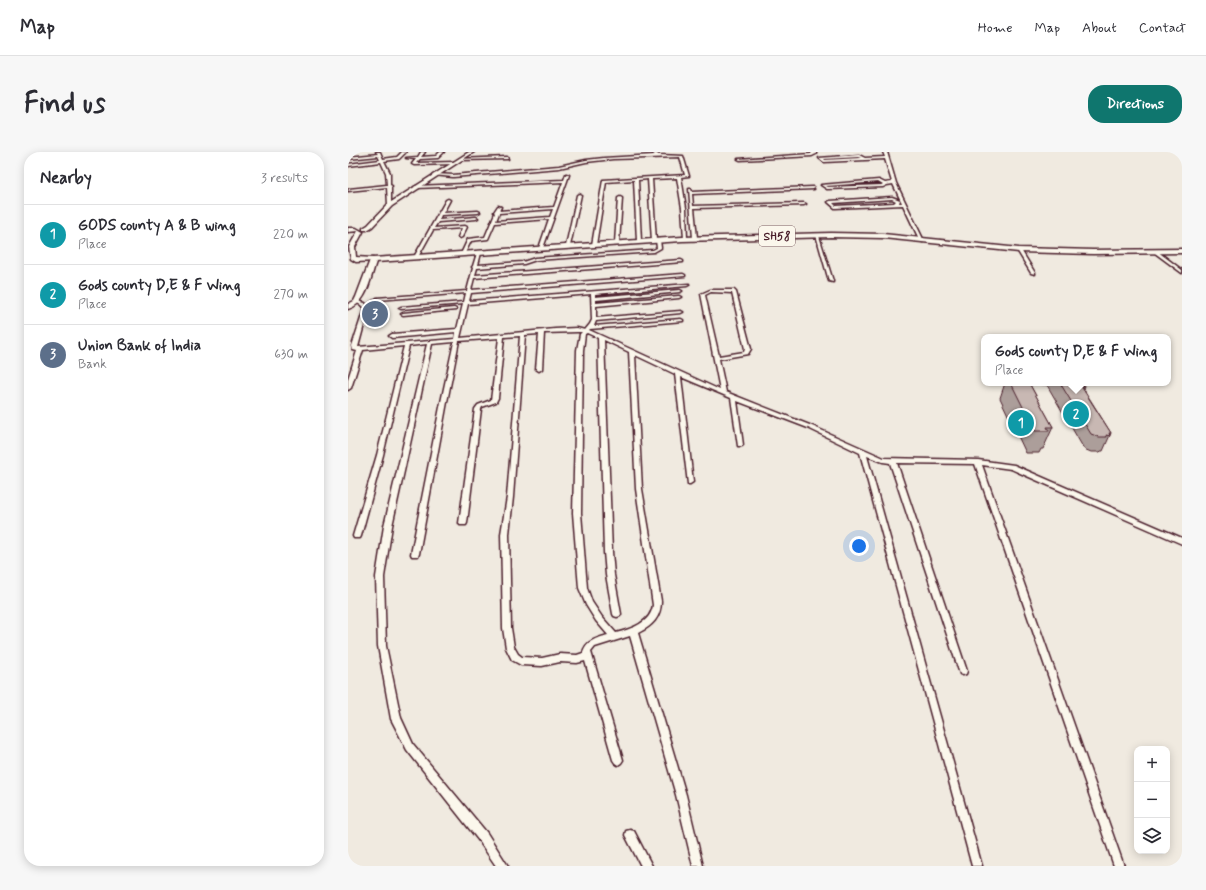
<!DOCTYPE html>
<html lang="en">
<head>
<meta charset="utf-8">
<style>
	:root { --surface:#fff; --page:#f7f7f7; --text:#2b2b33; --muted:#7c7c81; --line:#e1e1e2; --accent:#0f766e }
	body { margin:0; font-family:Mynerve,sans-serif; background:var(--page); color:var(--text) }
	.controls { position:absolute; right:12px; bottom:12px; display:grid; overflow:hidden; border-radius:8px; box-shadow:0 2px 10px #0003 }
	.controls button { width:36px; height:36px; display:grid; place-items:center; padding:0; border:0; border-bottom:1px solid var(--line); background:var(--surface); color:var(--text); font:20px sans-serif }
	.you { position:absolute; left:511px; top:394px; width:14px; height:14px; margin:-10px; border:3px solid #fff; border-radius:50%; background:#1a73e8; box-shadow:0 0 0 6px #1a73e833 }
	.badge { display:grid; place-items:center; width:26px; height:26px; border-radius:50%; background:var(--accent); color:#fff; font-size:13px; font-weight:700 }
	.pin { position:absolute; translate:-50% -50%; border:2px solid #fff; box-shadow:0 1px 4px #0006 }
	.popup { position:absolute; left:633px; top:182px; width:190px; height:52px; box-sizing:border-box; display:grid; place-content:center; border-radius:8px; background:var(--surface); filter:drop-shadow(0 1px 3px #0005); font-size:13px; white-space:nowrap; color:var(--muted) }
	.popup b { font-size:15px; color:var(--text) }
	.popup::after { content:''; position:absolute; left:50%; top:100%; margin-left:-8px; border:8px solid transparent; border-top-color:var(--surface) }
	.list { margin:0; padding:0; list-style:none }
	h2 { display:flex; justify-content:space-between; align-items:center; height:52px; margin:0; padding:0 16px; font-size:17px }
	h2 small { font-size:13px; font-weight:400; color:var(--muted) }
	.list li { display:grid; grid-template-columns:26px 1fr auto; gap:12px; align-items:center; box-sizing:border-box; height:60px; padding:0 16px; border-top:1px solid var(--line) }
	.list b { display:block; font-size:15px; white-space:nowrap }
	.list p { margin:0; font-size:13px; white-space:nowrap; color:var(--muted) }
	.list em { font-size:13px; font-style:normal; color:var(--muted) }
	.icon { flex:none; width:22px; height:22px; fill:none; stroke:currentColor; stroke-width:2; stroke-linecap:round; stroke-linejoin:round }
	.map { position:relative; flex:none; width:834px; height:714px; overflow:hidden; border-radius:16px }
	header { display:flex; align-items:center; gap:24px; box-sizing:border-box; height:56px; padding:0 20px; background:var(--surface); border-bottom:1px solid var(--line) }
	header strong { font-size:19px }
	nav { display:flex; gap:22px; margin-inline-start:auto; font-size:14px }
	.intro { display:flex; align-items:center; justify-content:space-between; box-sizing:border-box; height:96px; padding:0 24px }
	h1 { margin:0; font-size:28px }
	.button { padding:10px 18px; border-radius:16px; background:var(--accent); color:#fff; font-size:14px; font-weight:700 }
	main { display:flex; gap:24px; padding:0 24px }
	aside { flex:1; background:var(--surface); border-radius:16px; box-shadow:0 2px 10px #0003 }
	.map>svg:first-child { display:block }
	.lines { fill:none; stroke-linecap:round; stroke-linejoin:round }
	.minor-casing { stroke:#4a1f2b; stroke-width:3 }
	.secondary-casing { stroke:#4a1f2b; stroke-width:3 }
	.primary-casing { stroke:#4a1f2b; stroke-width:3 }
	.minor { fill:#fbf7ec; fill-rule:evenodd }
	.secondary { fill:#fbf7ec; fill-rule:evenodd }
	.primary { fill:#fbf7ec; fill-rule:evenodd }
	.wall { fill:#ac9e9a; stroke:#4a1f2b }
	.building { fill:#c8b8b3; stroke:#4a1f2b }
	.labels { text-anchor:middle; stroke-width:3; stroke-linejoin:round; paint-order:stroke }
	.shield { fill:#fbf7ec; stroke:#7f6065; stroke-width:1 }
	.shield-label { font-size:12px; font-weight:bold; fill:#4a1f2b }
</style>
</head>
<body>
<header>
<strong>Map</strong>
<nav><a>Home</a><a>Map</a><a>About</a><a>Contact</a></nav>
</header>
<div class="intro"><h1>Find us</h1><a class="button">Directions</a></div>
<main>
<aside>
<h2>Nearby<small>3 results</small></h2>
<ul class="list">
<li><span class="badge" style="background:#0f9aa8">1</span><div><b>GODS county A &amp; B wing</b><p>Place</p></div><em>220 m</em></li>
<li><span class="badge" style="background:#0f9aa8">2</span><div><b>Gods county D,E &amp; F Wing</b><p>Place</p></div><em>270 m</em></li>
<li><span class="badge" style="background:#5c6f8a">3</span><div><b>Union Bank of India</b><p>Bank</p></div><em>630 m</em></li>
</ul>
</aside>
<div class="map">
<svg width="834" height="714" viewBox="0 0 834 714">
	<rect width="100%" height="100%" fill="#f0eae0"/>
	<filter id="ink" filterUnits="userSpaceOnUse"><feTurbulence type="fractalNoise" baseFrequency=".025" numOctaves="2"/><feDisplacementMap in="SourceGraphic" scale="8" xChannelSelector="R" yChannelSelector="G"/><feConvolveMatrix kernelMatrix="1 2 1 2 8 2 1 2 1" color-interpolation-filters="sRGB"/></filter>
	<g filter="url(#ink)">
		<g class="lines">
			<defs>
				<g id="minor">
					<path d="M28,0H32L35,7L49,5L54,0H58L51,7L36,9L42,21V33L44,34L43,35V54L40,53L39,35L0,39L1,37L39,33L38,21L33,10L0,14V12L32,8L30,4L0,7V5L30,2Z"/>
					<path d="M73,0H77L73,5L88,4L92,0H96L90,6L72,7L68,11L107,10L109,11L107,12L66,13L64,12L68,7L58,6L70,5Z"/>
					<path d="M464,0H468V2L464,4L392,8L390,7L463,2Z"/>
					<path d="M535,0H539L548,31L576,89L575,90L572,89L555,53L487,56L480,50L482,49L544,45L552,48L551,51H554L545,32L539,33L535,35L479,37L473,33L531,28L537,31L544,30L537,7L476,10L471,6L511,3L517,6L537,5ZM510,5L513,6L477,8L476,7ZM530,30L535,33L480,35L478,34ZM544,47L548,49L546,51L488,54L485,51Z"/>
					<path d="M307,1L311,3L335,4L341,24L333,25L338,56L339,88L336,87L334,56L329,26L304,27L308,89L306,90L304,89L300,27L290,28L293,89L291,90L289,89L286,28L258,30L248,93L246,94L244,93L255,28L337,23L332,5L265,7L238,10L211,16L105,25L85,23L87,22L105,23L211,14L238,8L256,6L307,3L305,2Z"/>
					<path d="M159,5L160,7L113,8L111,7Z"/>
					<path d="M218,22L221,23L219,29L195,96L193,97L191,96L201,67L147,71L140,87L123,89L116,103L113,102L120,87L137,85L147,61L146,60L150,54L153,55L151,59L206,55L215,30L68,36L66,35L68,34L216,28ZM205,57L202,65L148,69L151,61Z"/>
					<path d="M465,35L466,37L344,42L345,54L456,51L458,52L456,53L346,56L349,86L347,87L345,86L341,37H343L344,40Z"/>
					<path d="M231,42L233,43L222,94L220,95L218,94L229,43Z"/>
					<path d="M272,45L274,46L271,91L269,92L267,91L270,46Z"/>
					<path d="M100,47L102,48L95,61L130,59L132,60L130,61L93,63L91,68L128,65L130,66L128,67L90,70L86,76L117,74L119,75L114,85L112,86L110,85L114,76L85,78L70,105L67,106L66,105L98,48Z"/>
					<path d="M468,83L471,84L485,129V130L481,129Z"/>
					<path d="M310,87L312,88L313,96L306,100L188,108L176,112L129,116L127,123L333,108L335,109V110L126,126L123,138L335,122L337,123V124L123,141L121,149L341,132V133L339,134L247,142V145L332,138L334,139L332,140L248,148V151L331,144L333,145L331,146L248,154V166L333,159L335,160L333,161L248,169L246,174L333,167L335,168V169L242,177L241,178L372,238L353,142L362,138H386L388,140L403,197L400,202L371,207L378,240L464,274L536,306L630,308L666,313L834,386V392L663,317L634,313L776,714H766L627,312L549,311L619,519L618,522L615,523L612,522L611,519L542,311L535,310L519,304L634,714H624L512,301L460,276L389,249L395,293L394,294H390L383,246L333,225L345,330L342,332H340L327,222L287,203L294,337L313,449C313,466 304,474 290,481L338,643L355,714H345L328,643L282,484L247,495L243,500L275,608L273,611L270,613L267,611L265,608L237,509L229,511L212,510L194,514L173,513L164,508L158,496L155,476L153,382L159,345L172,184L156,185L150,246L148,250L134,255L133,257L119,371L118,373H112L111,371L127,257L130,253L143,248L151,186L111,189L99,250L71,402L70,404H64L63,402L93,250L106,190L84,192L44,374L36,425L38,494L53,566L65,592L139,681L160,714H148L131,689L59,598L43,567L30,494L28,425L36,374L79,192L61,194L35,303L13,384L12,386H6L5,384L29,303L56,194L15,198L3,236L0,238V227L9,199L5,198L4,194L16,157L13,153L7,150L9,149L17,151L19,154L29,146L119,139L125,116L124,115L125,114L129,101L131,100L133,101L130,113L175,110L187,106L305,98L309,96L308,88ZM363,140L384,141L397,197L396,200L371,204L357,143ZM118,141L116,150L53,155L51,156L53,157L115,152L109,177L44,182L41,184L44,186L108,180L107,187L10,195L20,158L30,148ZM243,142L244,168L242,172L237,178L229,176L207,177L112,186L120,152ZM229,180H234L232,182L229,198L225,361L231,436L238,453L248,469L260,483C249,486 237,489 235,501L229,503L212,502L194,506L174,505L170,502L166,495L163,476L161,382L165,345L177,183L191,182L188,217L191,219L194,217L196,181ZM239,181L250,186L256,400L258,423L265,462L266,464L269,465L272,464L273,462L266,423L264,400L256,188L281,200L288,337L305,453C303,471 283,477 268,481L254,465L244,450L239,436L233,361L235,198L237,182Z"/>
					<path d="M670,97L673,98L687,121V122L683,121L669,98Z"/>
					<path d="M807,99H809L834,118V121L807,101Z"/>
					<path d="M106,156L108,157V158L55,163L53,162L55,161Z"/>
					<path d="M282,678L286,679L304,714H293L277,683L278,679Z"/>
				</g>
				<g id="secondary">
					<path d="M121,0H126L44,54L24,75L19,78H15V76L20,73L40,52Z"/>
					<path d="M0,76H8L15,80L7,95L8,105L25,106L27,107V109L8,110L3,107L1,95L10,79L0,80Z"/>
				</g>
				<path id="primary" d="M483,81L535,82L671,96L745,98L834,97V101L745,102L671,100L535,86L483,85L334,89L28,110C22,127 19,152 0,157V152L6,149L8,145L22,108L25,106L334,85Z"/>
			</defs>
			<use href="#minor" class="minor-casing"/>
			<use href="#secondary" class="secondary-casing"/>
			<use href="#primary" class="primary-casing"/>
			<use href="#minor" class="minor"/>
			<use href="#secondary" class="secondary"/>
			<use href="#primary" class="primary"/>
		</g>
		<g class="wall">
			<path d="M657,231H681L705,275L695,297H693L691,301H678L652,246Z"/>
			<path d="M683,231H734L736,234L735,236L763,281L755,299H753L752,300H743L736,297L699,233L683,232Z"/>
		</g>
		<g class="building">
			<path d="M663,231H681L705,275H699L701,279H687Z"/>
			<path d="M712,231H734L736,234H733L763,281H761L762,284L758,283L759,285H751L743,282Z"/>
		</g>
	</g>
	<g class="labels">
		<rect class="shield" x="411" y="74" width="36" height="20" rx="3"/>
		<g class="shield-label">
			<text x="429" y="88">SH58</text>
		</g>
	</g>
</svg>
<div class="controls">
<button>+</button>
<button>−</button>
<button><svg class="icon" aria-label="layers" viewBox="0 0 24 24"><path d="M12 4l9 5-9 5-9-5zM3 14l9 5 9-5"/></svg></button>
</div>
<div class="you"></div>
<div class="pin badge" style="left:673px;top:271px;background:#0f9aa8">1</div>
<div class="pin badge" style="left:728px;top:262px;background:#0f9aa8">2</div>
<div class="popup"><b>Gods county D,E &amp; F Wing</b>Place</div>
<div class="pin badge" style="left:27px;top:162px;background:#5c6f8a">3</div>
</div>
</main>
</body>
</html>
